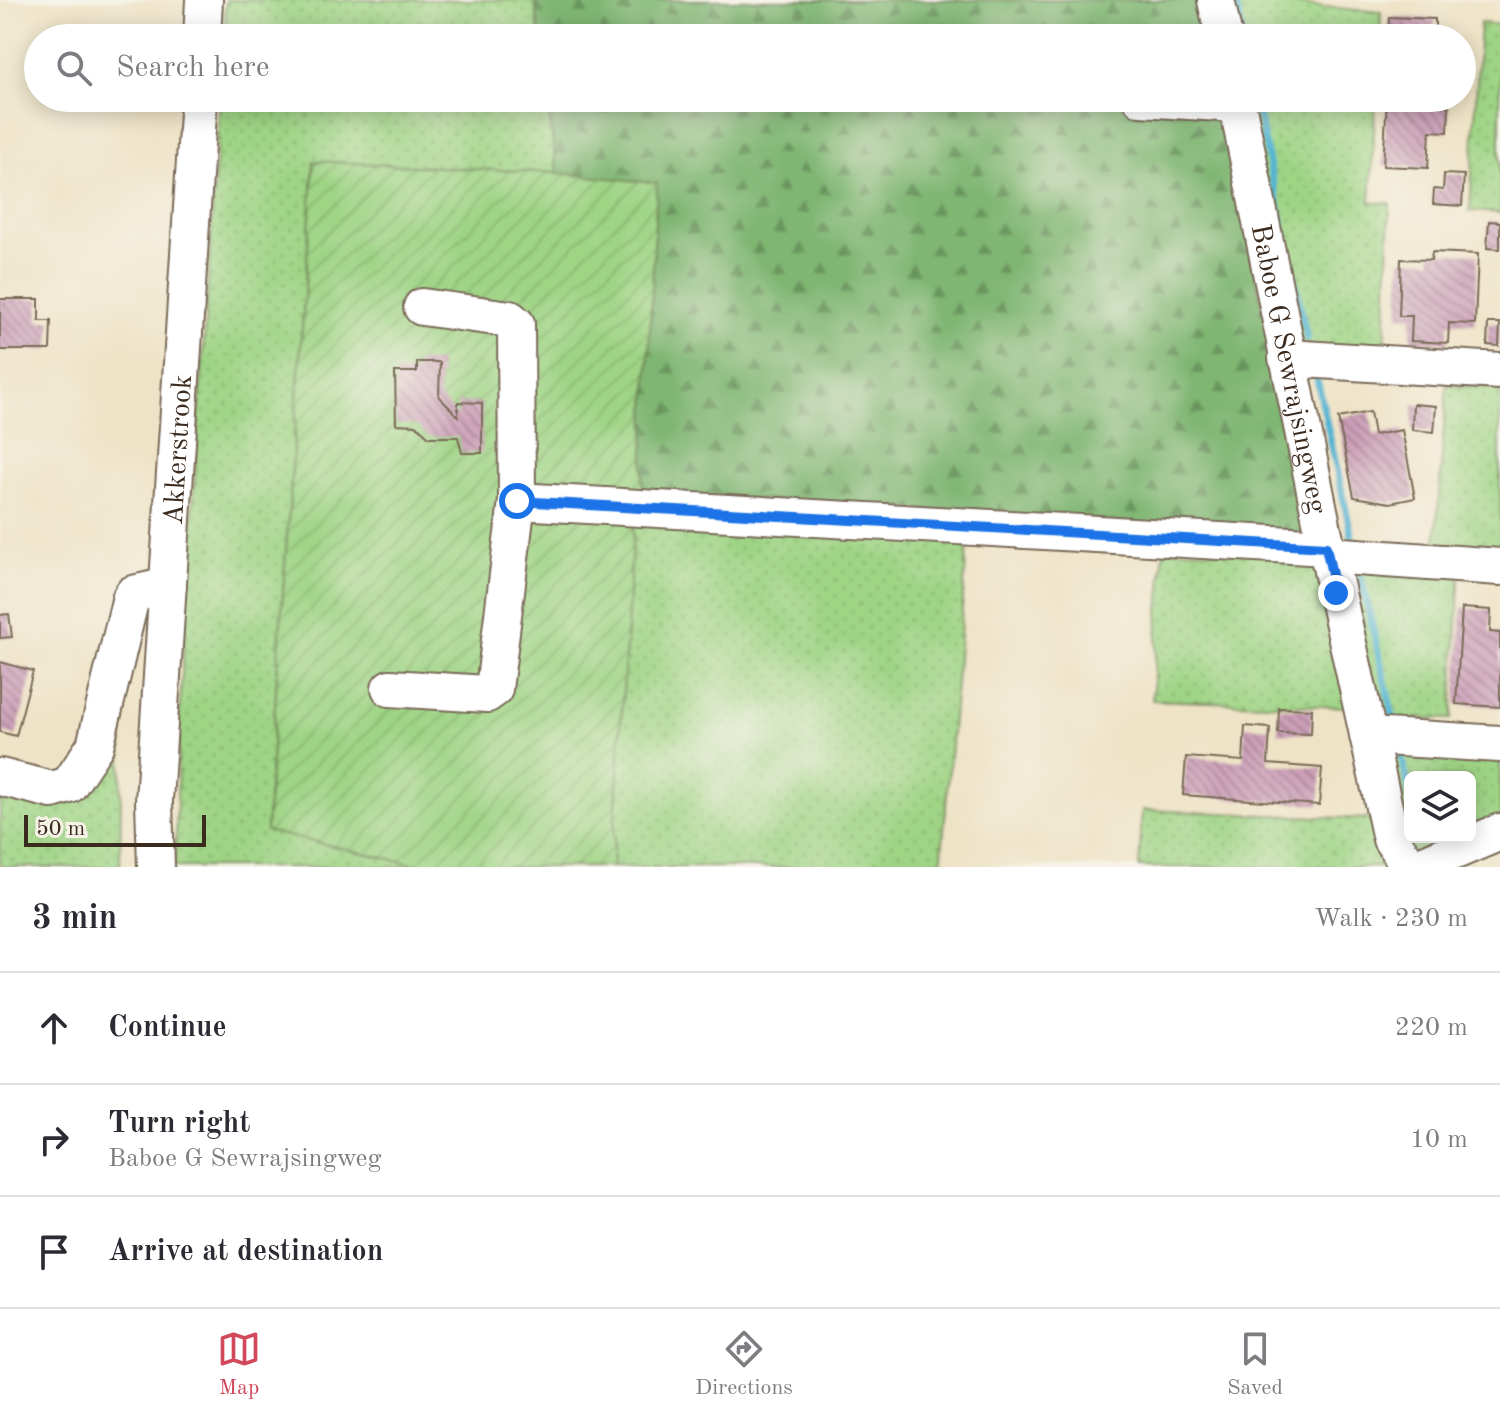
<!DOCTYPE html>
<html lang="en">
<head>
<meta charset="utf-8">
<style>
	:root { --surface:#fff; --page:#f7f7f7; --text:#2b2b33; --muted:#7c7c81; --line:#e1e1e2; --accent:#d1495b }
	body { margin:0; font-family:"Old Standard TT",serif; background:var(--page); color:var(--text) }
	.controls { position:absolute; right:24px; bottom:24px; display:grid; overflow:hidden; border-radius:12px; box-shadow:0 4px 20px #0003 }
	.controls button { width:72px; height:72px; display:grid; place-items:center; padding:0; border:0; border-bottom:2px solid var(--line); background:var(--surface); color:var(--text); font:40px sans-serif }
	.scale { position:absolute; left:24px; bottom:20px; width:182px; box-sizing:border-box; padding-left:8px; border:4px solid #3b2a1e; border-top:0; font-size:22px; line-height:28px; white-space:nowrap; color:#3b2a1e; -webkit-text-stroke:6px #f7f3e8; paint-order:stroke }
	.stop { position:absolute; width:24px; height:24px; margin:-18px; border:6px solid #1a73e8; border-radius:50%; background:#fff }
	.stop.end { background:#1a73e8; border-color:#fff; box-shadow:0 2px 8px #0008 }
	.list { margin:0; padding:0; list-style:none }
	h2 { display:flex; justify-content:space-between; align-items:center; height:104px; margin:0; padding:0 32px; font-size:34px }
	h2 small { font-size:26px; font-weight:400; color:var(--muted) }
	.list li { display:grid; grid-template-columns:52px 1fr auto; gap:24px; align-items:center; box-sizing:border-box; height:112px; padding:0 32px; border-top:2px solid var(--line) }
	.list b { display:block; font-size:30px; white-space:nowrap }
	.list p { margin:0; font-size:26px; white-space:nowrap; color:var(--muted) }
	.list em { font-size:26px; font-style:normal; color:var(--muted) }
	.icon { flex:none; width:44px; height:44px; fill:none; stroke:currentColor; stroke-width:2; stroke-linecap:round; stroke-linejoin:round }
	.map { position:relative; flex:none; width:1500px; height:867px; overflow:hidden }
	.search { position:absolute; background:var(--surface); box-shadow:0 4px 20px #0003; left:24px; right:24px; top:24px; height:88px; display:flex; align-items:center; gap:20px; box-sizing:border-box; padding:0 28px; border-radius:44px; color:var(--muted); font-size:30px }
	.sheet { height:440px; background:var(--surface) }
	nav { display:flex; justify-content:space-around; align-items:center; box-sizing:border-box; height:112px; border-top:2px solid var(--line); background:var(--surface); font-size:22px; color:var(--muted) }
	nav a { display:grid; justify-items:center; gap:4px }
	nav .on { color:var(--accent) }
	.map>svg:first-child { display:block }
	.grass { fill:url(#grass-dots); stroke:#6d7f52; stroke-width:2 }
	.forest { fill:url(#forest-firs); stroke:#5d7048; stroke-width:2 }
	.garden { fill:url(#garden-furrows); stroke:#6d7f52; stroke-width:2 }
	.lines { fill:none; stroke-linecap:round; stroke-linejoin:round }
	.stream { stroke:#54b4d2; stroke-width:7 }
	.building { fill:url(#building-back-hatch) }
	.minor-casing { stroke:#7a6b59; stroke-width:40 }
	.minor { stroke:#fff; stroke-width:36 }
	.route { stroke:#1a73e8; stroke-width:10 }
	.labels { text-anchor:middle; stroke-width:8; stroke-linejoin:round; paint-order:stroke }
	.street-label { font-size:28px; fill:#3b2a1e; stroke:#f7f3e8 }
</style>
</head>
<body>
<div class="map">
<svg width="1500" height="867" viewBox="0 0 1500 867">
	<defs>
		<pattern id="grass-dots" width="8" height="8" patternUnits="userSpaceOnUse" patternTransform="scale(2)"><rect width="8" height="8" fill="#9fd485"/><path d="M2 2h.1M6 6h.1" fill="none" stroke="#8ab672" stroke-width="1.8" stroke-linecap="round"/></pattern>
		<pattern id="forest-firs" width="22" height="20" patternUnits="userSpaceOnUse" patternTransform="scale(2)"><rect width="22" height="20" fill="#7fb672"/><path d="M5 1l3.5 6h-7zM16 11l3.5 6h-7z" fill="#69945d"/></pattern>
		<pattern id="garden-furrows" width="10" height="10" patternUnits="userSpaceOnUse" patternTransform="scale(2)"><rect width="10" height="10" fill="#9fd485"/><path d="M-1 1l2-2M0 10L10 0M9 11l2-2" fill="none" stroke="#8ab672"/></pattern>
		<pattern id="building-back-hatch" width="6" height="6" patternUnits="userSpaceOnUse" patternTransform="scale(2)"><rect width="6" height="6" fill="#cb9eb7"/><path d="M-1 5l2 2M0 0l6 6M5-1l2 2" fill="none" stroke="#a68194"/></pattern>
	</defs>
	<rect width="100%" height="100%" fill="#f7f3e8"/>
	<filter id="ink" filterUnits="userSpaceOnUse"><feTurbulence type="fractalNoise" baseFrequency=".0125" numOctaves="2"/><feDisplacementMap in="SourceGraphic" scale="16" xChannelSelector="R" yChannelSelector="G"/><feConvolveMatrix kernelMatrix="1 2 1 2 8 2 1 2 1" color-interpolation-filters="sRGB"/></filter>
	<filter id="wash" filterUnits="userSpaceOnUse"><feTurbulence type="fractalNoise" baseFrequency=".006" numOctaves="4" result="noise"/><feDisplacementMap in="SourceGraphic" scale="32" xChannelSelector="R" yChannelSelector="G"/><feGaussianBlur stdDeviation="1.8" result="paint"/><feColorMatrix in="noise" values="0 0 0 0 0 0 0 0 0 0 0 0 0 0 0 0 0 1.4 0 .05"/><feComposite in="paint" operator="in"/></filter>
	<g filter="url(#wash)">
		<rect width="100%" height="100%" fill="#eee3c6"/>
		<g class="grass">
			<path d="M226,0H535L540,38H224Z"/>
			<path d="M1245,0L1381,12L1380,38H1233L1227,10Z"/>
			<path d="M1480,23L1500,25V213L1470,211Z"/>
			<path d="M220,98H547L557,173L314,161L266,831L426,867H175L179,719Z"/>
			<path d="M1245,98H1376L1370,203H1390L1385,353L1302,346Z"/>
			<path d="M1447,385L1500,388V557L1435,553Z"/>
			<path d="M634,515L968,536L941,867H612Z"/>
			<path d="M1164,549L1318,556L1347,707L1152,700Z"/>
			<path d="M1345,561L1460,569L1452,719L1415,718L1414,724L1373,723Z"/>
			<path d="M123,671L120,867H0V785L71,801Z"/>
			<path d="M1381,749L1500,757V825L1470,837V777H1410V837H1470L1412,860Z"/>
			<path d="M1142,810L1371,819L1393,867H1139Z"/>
		</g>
		<g class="forest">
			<path d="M535,0H1201L1209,38H540Z"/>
			<path d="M547,98H1221L1307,534L642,492L657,184L557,173Z"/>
		</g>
		<path class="garden" d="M314,161L557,173L657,183L642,492L634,515L612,867H426L266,831Z"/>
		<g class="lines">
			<g class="stream">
				<path d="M1235,0L1243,38"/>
				<path d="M1255,98L1307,339"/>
				<path d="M1317,379L1352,537"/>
				<path d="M1361,577L1395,725"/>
				<path d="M1400,751L1410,794"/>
				<path d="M1420,837L1421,841"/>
			</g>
		</g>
		<g id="blocks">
			<g class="building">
				<path d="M1389,17L1435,19V38H1388Z"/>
				<path d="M1387,98H1429V105L1449,106L1448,132L1430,131L1428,168L1383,166Z"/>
				<path d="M1444,174L1464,175L1462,206L1433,204L1434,189L1443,190Z"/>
				<path d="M1489,221L1500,222V249L1487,248Z"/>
				<path d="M1432,252L1478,254L1475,324L1449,323L1448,343L1411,341L1412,316H1399L1401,259L1431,260Z"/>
				<path d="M0,299H39V321H51L50,350H0Z"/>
				<path d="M1488,323H1500L1499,346L1487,345Z"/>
				<path d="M417,362H440L439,397L458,416V402L482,403V453H462L458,437H429L416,425L396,424L395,372H417Z"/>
				<path d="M1413,404L1436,406L1434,432L1412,430Z"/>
				<path d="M1370,412L1374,435L1402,430L1415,498L1390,503L1354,497L1338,418Z"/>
				<path d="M1462,608L1491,610L1490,632L1500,633V707L1456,704Z"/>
				<path d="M9,614L12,637L0,638V615Z"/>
				<path d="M0,662L33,671L16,736L0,732Z"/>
				<path d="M1279,708L1312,709L1311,734L1278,733Z"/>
				<path d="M1245,726L1270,728L1268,764L1322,768L1319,805L1183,795L1186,757L1243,761Z"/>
			</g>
		</g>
	</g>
	<g filter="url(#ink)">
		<use href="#blocks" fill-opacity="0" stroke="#7a6b59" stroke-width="2"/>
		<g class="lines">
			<defs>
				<g id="minor">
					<path d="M1216,0L1224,38"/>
					<path d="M202,38L204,0"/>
					<path d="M1141,98L1237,104"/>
					<path id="s1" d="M1236,98L1322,525L1391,839L1410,867"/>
					<path d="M1287,358L1500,371"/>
					<path d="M517,501L1326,547"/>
					<path d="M1328,555L1500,567"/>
					<path d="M390,688L487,694L494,689L517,501L516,324L510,319L422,307"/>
					<path d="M1368,736L1500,744"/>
					<path d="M0,777L52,790L69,785L95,746L131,597L133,594L168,586"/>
					<path id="s2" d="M156,867L154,801L199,98"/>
					<path d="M1417,867L1500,832"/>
				</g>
			</defs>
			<use href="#minor" class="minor-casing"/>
			<use href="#minor" class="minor"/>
		</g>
	</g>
	<g class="lines" filter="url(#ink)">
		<path class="route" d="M517,501L1326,547L1336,593"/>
	</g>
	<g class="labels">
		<g class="street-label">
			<text dy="10" stroke="none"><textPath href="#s1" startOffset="276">Baboe G Sewrajsingweg</textPath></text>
			<text dy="10" stroke="none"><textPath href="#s2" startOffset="418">Akkerstrook</textPath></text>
		</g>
	</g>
</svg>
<div class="controls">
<button><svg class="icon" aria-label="layers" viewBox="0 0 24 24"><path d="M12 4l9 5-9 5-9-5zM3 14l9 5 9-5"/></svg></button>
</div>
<div class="scale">50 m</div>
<div class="stop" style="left:517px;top:501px"></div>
<div class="stop end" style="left:1336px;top:593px"></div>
<div class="search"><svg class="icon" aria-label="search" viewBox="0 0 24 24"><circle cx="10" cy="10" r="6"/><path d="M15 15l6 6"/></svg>Search here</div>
</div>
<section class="sheet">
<h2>3 min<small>Walk · 230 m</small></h2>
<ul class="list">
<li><svg class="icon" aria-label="ahead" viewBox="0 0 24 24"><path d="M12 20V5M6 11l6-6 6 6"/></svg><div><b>Continue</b></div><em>220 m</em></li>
<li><svg class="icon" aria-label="right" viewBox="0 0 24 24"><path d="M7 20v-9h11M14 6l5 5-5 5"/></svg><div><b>Turn right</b><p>Baboe G Sewrajsingweg</p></div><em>10 m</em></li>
<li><svg class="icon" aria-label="arrive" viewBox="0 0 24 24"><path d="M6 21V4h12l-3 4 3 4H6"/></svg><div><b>Arrive at destination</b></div></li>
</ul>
</section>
<nav>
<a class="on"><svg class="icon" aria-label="map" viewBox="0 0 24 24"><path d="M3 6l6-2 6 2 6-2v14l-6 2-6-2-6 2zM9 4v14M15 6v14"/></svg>Map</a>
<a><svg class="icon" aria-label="directions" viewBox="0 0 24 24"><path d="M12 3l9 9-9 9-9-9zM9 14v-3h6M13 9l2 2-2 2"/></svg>Directions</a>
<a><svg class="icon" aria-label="saved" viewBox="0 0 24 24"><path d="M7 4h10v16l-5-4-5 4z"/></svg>Saved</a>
</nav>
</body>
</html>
